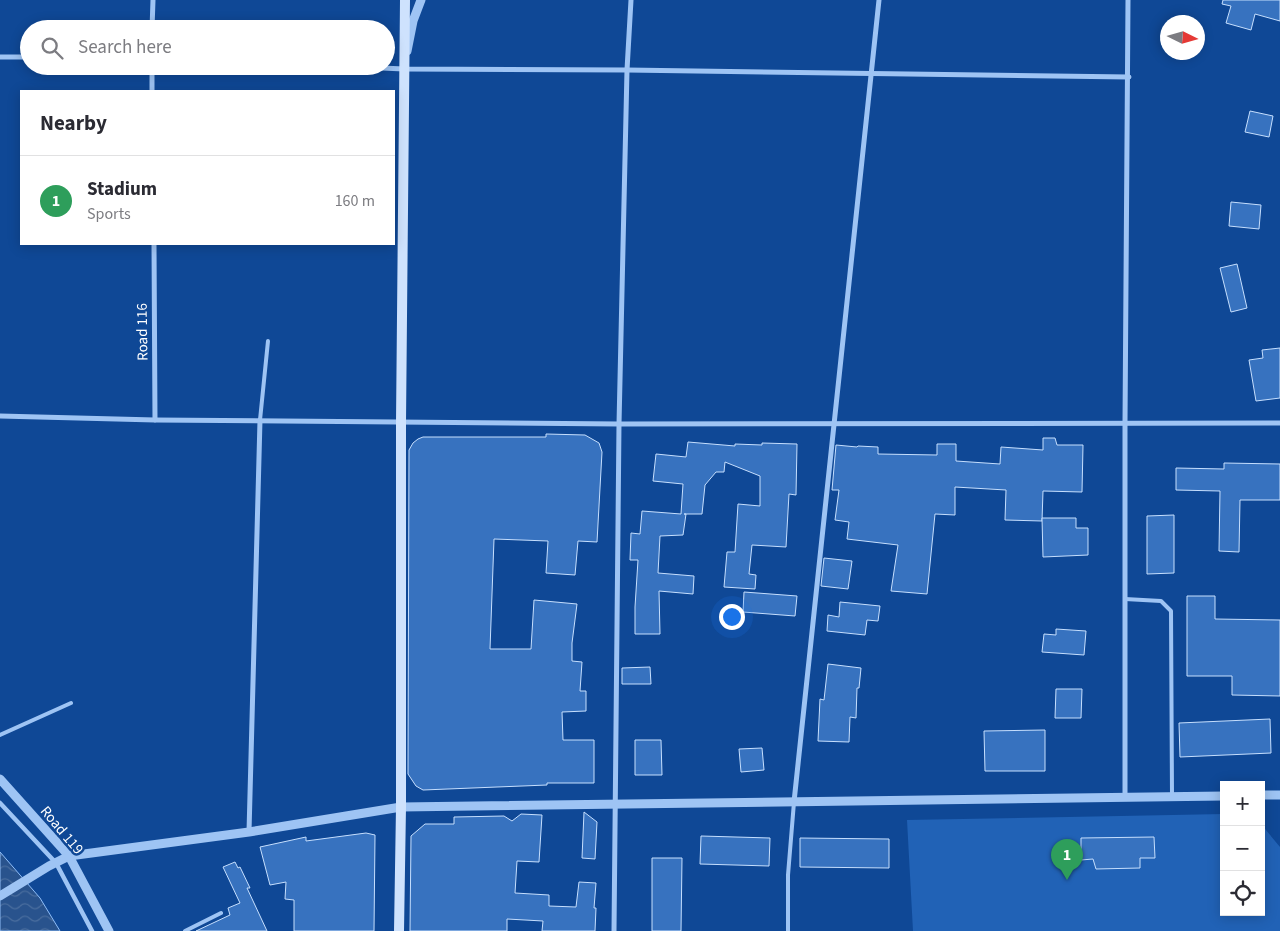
<!DOCTYPE html>
<html lang="en">
<head>
<meta charset="utf-8">
<style>
	:root { --surface:#fff; --page:#f2f2f3; --text:#2b2b33; --muted:#7c7c81; --line:#e1e1e2; --accent:#db2777 }
	body { margin:0; font-family:"Source Sans 3",sans-serif; background:var(--page); color:var(--text) }
	.controls { position:absolute; right:15px; bottom:15px; display:grid; overflow:hidden; border-radius:0px; box-shadow:0 2px 12px #0003 }
	.controls button { width:45px; height:45px; display:grid; place-items:center; padding:0; border:0; border-bottom:1px solid var(--line); background:var(--surface); color:var(--text); font:25px sans-serif }
	.compass { position:absolute; left:1160px; top:15px; width:45px; height:45px; border-radius:50%; background:var(--surface); box-shadow:0 2px 12px #0003; rotate:95deg }
	.you { position:absolute; left:731px; top:616px; width:18px; height:18px; margin:-12px; border:4px solid #fff; border-radius:50%; background:#1a73e8; box-shadow:0 0 0 8px #1a73e833 }
	.badge { display:grid; place-items:center; width:32px; height:32px; border-radius:50%; background:var(--accent); color:#fff; font-size:16px; font-weight:700 }
	.pin { position:absolute; translate:-50% -41px; filter:drop-shadow(0 1px 2px #0008) }
	.pin::after { content:''; position:absolute; top:26px; width:18px; height:15px; background:inherit; clip-path:polygon(0 0,100% 0,50% 100%) }
	.list { margin:0; padding:0; list-style:none }
	h2 { display:flex; justify-content:space-between; align-items:center; height:65px; margin:0; padding:0 20px; font-size:21px }
	h2 small { font-size:16px; font-weight:400; color:var(--muted) }
	.list li { display:grid; grid-template-columns:32px 1fr auto; gap:15px; align-items:center; box-sizing:border-box; height:90px; padding:0 20px; border-top:1px solid var(--line) }
	.list b { display:block; font-size:19px; white-space:nowrap }
	.list p { margin:0; font-size:16px; white-space:nowrap; color:var(--muted) }
	.list em { font-size:16px; font-style:normal; color:var(--muted) }
	.icon { flex:none; width:28px; height:28px; fill:none; stroke:currentColor; stroke-width:2; stroke-linecap:round; stroke-linejoin:round }
	.map { position:relative; flex:none; width:1280px; height:931px; overflow:hidden }
	.search { position:absolute; background:var(--surface); box-shadow:0 2px 12px #0003; left:20px; top:20px; width:375px; height:55px; display:flex; align-items:center; gap:12px; box-sizing:border-box; padding:0 18px; border-radius:28px; color:var(--muted); font-size:19px }
	.panel { position:absolute; background:var(--surface); box-shadow:0 2px 12px #0003; left:20px; top:90px; width:375px; height:155px; border-radius:0px }
	.map>svg:first-child { display:block }
	.green { fill:#2162b6 }
	.water { fill:url(#water-waves); stroke:#8fbef8 }
	.building { fill:#3772bf; stroke:#c6dffe }
	.lines { fill:none; stroke-linecap:round; stroke-linejoin:round }
	.service { stroke:#9ec4f4; stroke-width:4 }
	.pedestrian { stroke:#9ec4f4; stroke-width:4.5 }
	.minor { stroke:#9ec4f4; stroke-width:5 }
	.tertiary { stroke:#9ec4f4; stroke-width:9 }
	.secondary { stroke:#cee2fd; stroke-width:10 }
	.labels { text-anchor:middle; stroke-width:5; stroke-linejoin:round; paint-order:stroke }
	.street-label { font-size:15px; fill:#fff; stroke:#0f4896 }
</style>
</head>
<body>
<div class="map">
<svg width="1280" height="931" viewBox="0 0 1280 931">
	<defs>
		<pattern id="water-waves" width="16" height="10" patternUnits="userSpaceOnUse" patternTransform="scale(1.25)"><rect width="16" height="10" fill="#29538d"/><path d="M0 5q4-4 8 0t8 0" fill="none" stroke="#496d9e"/></pattern>
	</defs>
	<rect width="100%" height="100%" fill="#0f4896"/>
	<path class="green" d="M1224,814V912H1261V824L1280,847V931H913L907,820Z"/>
	<path class="water" d="M0,852L40,898L60,931H0Z"/>
	<g class="building">
		<path d="M1223,0H1280V21L1255,14L1251,30L1226,23L1231,6L1222,4Z"/>
		<path d="M1250,111L1273,116L1269,137L1245,132Z"/>
		<path d="M1231,202L1261,205L1259,229L1229,226Z"/>
		<path d="M1237,264L1247,308L1231,312L1220,268Z"/>
		<path d="M1280,348V398L1256,401L1249,360L1263,358L1262,350Z"/>
		<path d="M546,434L585,435L599,443L602,452L597,542L578,541L575,575L546,573L548,541L494,539L490,649H531L534,600L577,604L572,643V661L582,662L580,691H586V711L562,712L563,740H594V783H547V785L423,790L416,786L408,774L409,450L413,443L418,439L423,437H546Z"/>
		<path d="M1043,438H1055L1057,445H1083L1082,492L1043,491L1042,521L1005,520L1006,490L955,487V515L935,514L927,594L891,591L898,545L847,539L849,522L835,520L839,490H832L836,445L857,447L858,446L878,447V454L937,455V444H956V461L1000,464L1001,447L1043,450Z"/>
		<path d="M688,442L735,446V444L762,445V443L797,444L796,495L789,494L786,547L752,545L749,574L756,575L755,589L724,587L727,552H735L738,504L760,506V476L725,462L724,472H716L705,485L702,514H684H686L683,535L660,536L658,573L694,576L693,594L659,591L660,634H635V607L638,560H630L631,533L640,534L642,511L681,514L683,484L653,481L656,454L686,457Z"/>
		<path d="M1224,463L1280,464V500H1240L1239,552L1219,551L1220,491L1176,490V468L1224,469Z"/>
		<path d="M1174,515V573L1147,574V516Z"/>
		<path d="M1042,518H1076V528H1088V555L1043,557Z"/>
		<path d="M824,558L852,561L848,589L821,586Z"/>
		<path d="M744,592L797,596L795,616L743,612Z"/>
		<path d="M1187,596H1215V619L1280,620V696L1232,695V676H1187Z"/>
		<path d="M840,602L880,606L878,621L867,620L865,635L827,631L828,615L839,617Z"/>
		<path d="M1056,629L1086,631L1084,655L1042,652L1044,634L1056,635Z"/>
		<path d="M828,664L861,668L859,688H857L856,718L850,717L849,742L818,741L820,699L824,700Z"/>
		<path d="M650,667L651,684H622V668Z"/>
		<path d="M1056,689H1082L1081,718H1055Z"/>
		<path d="M1270,719L1271,753L1180,757L1179,723Z"/>
		<path d="M1045,730V771H985L984,731Z"/>
		<path d="M635,740H661L662,775H635Z"/>
		<path d="M762,748L764,770L741,772L739,749Z"/>
		<path d="M584,812L597,822L595,859L582,858Z"/>
		<path d="M521,814L542,815L539,862L517,861L515,893L549,895V906L576,907L579,882L596,883L594,908H596L595,931H542L543,921L507,919V931H410L411,836L425,824H454V817L504,816L512,821Z"/>
		<path d="M366,833L375,835L374,931H294V900L285,899L286,882L270,885L260,847L306,837V841Z"/>
		<path d="M701,836L770,838L769,866L700,864Z"/>
		<path d="M1154,837L1155,858H1140V868L1096,869L1093,859L1081,860V838Z"/>
		<path d="M800,838L889,839V868L800,867Z"/>
		<path d="M652,858H682L681,931H652Z"/>
		<path d="M235,862L238,868L240,867L250,888H247L267,931H196L230,915L228,908L240,903L223,867Z"/>
	</g>
	<g class="lines">
		<g class="service">
			<path d="M260,420L268,341"/>
			<path d="M1125,599L1161,601L1171,611L1172,796"/>
			<path d="M0,735L71,703"/>
			<path d="M185,931L221,913"/>
			<path d="M788,931V875L794,802"/>
		</g>
		<path class="pedestrian" d="M0,803L56,863L92,931"/>
		<g class="minor">
			<path d="M152,29L153,0"/>
			<path d="M0,57H29"/>
			<path d="M152,66V91"/>
			<path d="M337,66L404,69L627,70L1129,77"/>
			<path d="M154,244L155,420"/>
			<path d="M0,416L155,420L619,424L1280,423"/>
			<path d="M1125,797V423L1128,0"/>
			<path d="M794,802L879,0"/>
			<path d="M249,832L260,420"/>
			<path d="M614,931L619,424L627,70L631,0"/>
		</g>
		<g class="tertiary">
			<path d="M407,51L413,21L421,0"/>
			<path d="M0,779L69,856L109,931"/>
			<path d="M1261,795H1280"/>
			<path d="M0,896L49,866L69,856L249,832L401,807L1224,796"/>
		</g>
		<path class="secondary" d="M399,931L401,807V422L405,0"/>
	</g>
	<g class="labels">
		<g class="street-label">
			<text transform="translate(142 332) rotate(-91)" y="5">Road 116</text>
			<text transform="translate(62 830) rotate(50)" y="5">Road 119</text>
		</g>
	</g>
</svg>
<div class="controls">
<button>+</button>
<button>−</button>
<button><svg class="icon" aria-label="locate" viewBox="0 0 24 24"><circle cx="12" cy="12" r="6"/><path d="M12 2v4M12 18v4M2 12h4M18 12h4"/></svg></button>
</div>
<svg class="compass" viewBox="-18 -18 36 36"><path d="M0-13l5 13h-10z" fill="#e53935"/><path d="M0 13l5-13h-10z" fill="#7c7c81"/></svg>
<div class="you"></div>
<div class="pin badge" style="left:1067px;top:880px;background:#2e9e5b">1</div>
<div class="search"><svg class="icon" aria-label="search" viewBox="0 0 24 24"><circle cx="10" cy="10" r="6"/><path d="M15 15l6 6"/></svg>Search here</div>
<section class="panel">
<h2>Nearby<small></small></h2>
<ul class="list">
<li><span class="badge" style="background:#2e9e5b">1</span><div><b>Stadium</b><p>Sports</p></div><em>160 m</em></li>
</ul>
</section>
</div>
</body>
</html>
